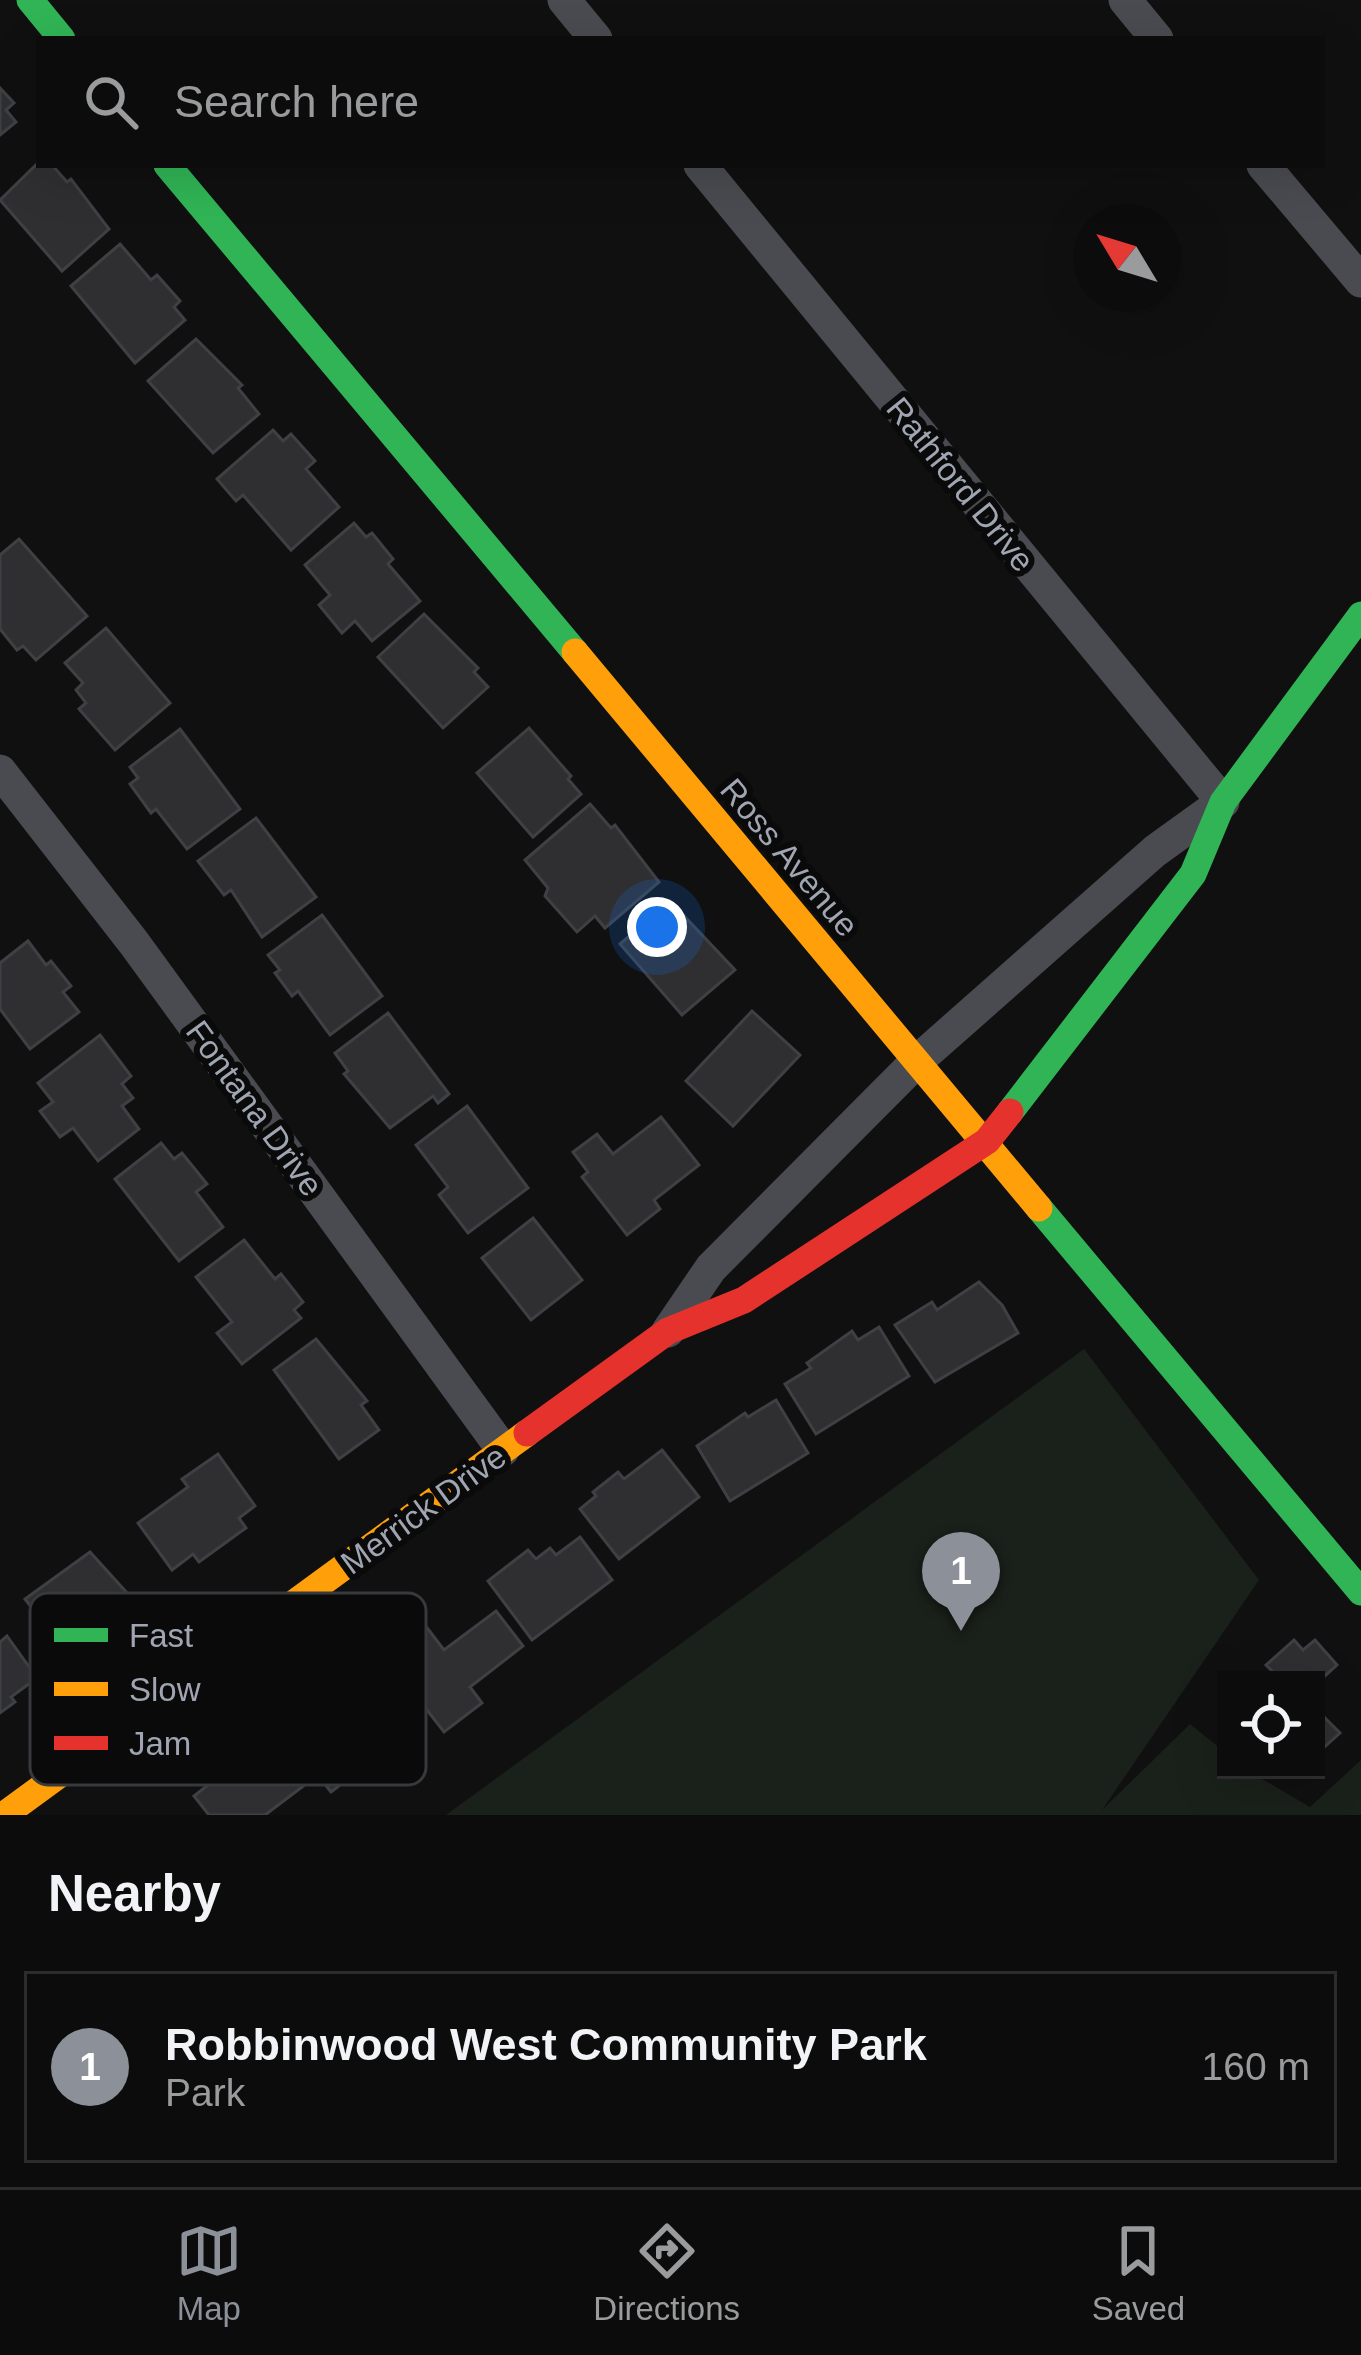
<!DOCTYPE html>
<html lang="en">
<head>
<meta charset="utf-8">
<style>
	:root { --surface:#0c0c0c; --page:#1a1a1a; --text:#f1f3f6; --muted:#9a9b9d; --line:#2c2c2d; --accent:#8c9099 }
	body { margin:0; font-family:Helvetica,sans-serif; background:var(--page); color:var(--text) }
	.controls { position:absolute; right:36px; bottom:36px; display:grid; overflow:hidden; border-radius:0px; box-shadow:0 12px 48px #0002 }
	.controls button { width:108px; height:108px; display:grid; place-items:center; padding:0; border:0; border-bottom:3px solid var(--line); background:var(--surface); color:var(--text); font:60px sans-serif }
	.compass { position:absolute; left:1073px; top:204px; width:108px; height:108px; border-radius:50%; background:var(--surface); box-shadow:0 12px 48px #0002; rotate:308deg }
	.you { position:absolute; left:657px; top:927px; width:42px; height:42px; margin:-30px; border:9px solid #fff; border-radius:50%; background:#1a73e8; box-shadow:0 0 0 18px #1a73e833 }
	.badge { display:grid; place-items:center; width:78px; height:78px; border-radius:50%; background:var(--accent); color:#fff; font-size:39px; font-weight:700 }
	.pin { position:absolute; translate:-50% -99px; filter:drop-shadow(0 3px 6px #0008) }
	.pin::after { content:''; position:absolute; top:63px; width:42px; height:36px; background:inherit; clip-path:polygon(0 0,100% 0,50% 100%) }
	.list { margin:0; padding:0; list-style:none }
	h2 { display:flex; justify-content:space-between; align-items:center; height:156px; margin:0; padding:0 48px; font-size:51px }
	h2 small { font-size:39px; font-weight:400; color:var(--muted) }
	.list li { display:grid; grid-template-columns:78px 1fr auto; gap:36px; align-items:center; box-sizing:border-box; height:192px; margin:0 24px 24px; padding:0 24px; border:3px solid var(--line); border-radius:0px }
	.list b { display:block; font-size:45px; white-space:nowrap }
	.list p { margin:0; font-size:39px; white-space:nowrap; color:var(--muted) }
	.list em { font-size:39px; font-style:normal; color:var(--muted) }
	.icon { flex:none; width:66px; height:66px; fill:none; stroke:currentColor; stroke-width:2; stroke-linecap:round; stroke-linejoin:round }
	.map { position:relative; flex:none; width:1361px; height:1815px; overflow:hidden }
	.search { position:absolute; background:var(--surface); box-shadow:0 12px 48px #0002; left:36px; right:36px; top:36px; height:132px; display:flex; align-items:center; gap:30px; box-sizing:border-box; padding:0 42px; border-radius:0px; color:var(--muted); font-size:45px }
	.sheet { height:372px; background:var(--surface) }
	nav { display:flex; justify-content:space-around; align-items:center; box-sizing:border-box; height:168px; border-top:3px solid var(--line); background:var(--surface); font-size:33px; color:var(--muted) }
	nav a { display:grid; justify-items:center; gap:6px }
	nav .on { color:var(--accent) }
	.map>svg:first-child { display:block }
	.green { fill:#1a201a }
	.building { fill:#2f2f31; stroke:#3e4044; stroke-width:3 }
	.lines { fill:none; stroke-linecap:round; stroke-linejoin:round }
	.street { stroke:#4a4b50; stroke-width:33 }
	.fast { stroke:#30b455; stroke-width:27 }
	.slow { stroke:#ff9f0a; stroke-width:27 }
	.jam { stroke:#e5322d; stroke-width:27 }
	.labels { text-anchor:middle; stroke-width:12; stroke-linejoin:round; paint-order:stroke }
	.street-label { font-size:33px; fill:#9fa6b2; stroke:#0a0a0b }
	.key { fill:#0a0a0b; stroke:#37393d; stroke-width:3 }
	.key-label { font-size:33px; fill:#9fa6b2 }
</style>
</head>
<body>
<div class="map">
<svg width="1361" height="1815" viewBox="0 0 1361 1815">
	<rect width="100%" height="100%" fill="#101010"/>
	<path class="green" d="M1084,1349L1259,1580L1102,1810L1190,1724L1226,1753V1770H1247L1310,1807L1361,1760V1815H446Z"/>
	<g class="building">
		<path d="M0,88L14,103L6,110L16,122L0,135Z"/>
		<path d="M39,162L52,165L67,182L71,179L109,229L62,271L0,200Z"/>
		<path d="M120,244L151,280L157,275L180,301L174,307L185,320L135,363L71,286Z"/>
		<path d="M196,339L242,385L238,388L259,414L213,453L148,381Z"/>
		<path d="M273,430L283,441L291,434L315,461L306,469L339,507L291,550L243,495L236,501L217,479Z"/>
		<path d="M354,523L366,537L372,533L393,559L388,564L420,601L372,641L355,621L342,633L319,605L330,595L305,565Z"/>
		<path d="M19,539L87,616L36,660L23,646L17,650L0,629V555Z"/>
		<path d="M424,614L478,668L474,672L488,687L443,728L378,657Z"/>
		<path d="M106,628L170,703L115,750L79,709L86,703L76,690L83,683L65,663Z"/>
		<path d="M529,728L571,776L568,779L581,794L533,837L477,773Z"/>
		<path d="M180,729L240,809L187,849L156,809L151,813L130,784L138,778L130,767Z"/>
		<path d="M590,804L611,828L615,825L659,882L605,928L595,916L577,932L545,896L548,888L525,860Z"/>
		<path d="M256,818L316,897L262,937L231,890L224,895L198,861Z"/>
		<path d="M670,901L735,970L682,1015L620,944Z"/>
		<path d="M322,915L382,996L330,1035L298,991L292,996L275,973L280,970L268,955Z"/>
		<path d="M28,941L46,965L51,961L71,986L63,992L79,1012L30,1049L0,1009V963Z"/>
		<path d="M752,1011L800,1055L733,1126L686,1081Z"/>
		<path d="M388,1013L449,1094L438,1103L433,1096L390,1128L344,1074L348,1071L335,1053Z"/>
		<path d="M100,1035L131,1076L122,1084L133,1098L122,1106L139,1129L98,1161L73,1128L60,1137L40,1111L53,1102L38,1083Z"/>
		<path d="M467,1106L528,1188L468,1233L439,1195L448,1187L416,1145Z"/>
		<path d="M661,1117L699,1165L654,1200L660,1209L627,1235L582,1177L588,1172L573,1152L597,1134L613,1154Z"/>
		<path d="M161,1143L174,1159L182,1153L207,1184L196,1192L223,1227L179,1261L115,1179Z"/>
		<path d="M533,1218L582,1280L531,1320L482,1258Z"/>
		<path d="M244,1240L275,1279L281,1274L303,1302L294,1310L301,1318L242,1364L217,1333L232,1322L196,1277Z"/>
		<path d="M979,1282L1002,1305L1018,1333L935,1382L895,1325L932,1302L937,1310Z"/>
		<path d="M879,1327L909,1376L816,1434L785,1384L811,1368L807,1363L852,1331L858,1340Z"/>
		<path d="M316,1339L367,1401L361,1405L379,1430L339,1459L274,1370Z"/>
		<path d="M776,1400L808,1453L730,1501L697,1446L745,1413L748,1417Z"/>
		<path d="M662,1450L699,1497L619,1559L580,1509L596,1496L593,1492L618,1472L624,1479Z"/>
		<path d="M218,1454L255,1506L239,1518L246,1528L199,1562L193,1554L172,1570L138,1523L188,1487L182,1479Z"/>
		<path d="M580,1537L612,1580L532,1640L488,1581L528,1550L536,1559L550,1548L556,1555Z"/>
		<path d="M90,1552L128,1594L100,1621L107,1630L70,1658L25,1599Z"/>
		<path d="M496,1611L523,1646L470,1687L482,1703L444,1732L385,1656L425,1625L444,1650Z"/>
		<path d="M7,1636L37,1678L11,1697L15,1702L0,1713V1642Z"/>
		<path d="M1294,1640L1303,1650L1315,1640L1337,1665L1316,1684V1680H1271L1276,1675L1266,1665Z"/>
		<path d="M375,1669L411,1716L362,1753L369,1763L331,1792L288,1737L324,1708L320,1703L335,1691L341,1700Z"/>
		<path d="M1316,1709L1340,1733L1321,1750L1316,1744Z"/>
		<path d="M270,1737L306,1784L265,1815H209L194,1796L232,1766L227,1760L255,1739L260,1745Z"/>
	</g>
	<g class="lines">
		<g class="street">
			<path d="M564,0L596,39"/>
			<path d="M1125,0L1157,39"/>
			<path d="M1263,165L1361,281"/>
			<path d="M0,771L134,943L503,1450"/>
			<path d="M668,1331L711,1268L915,1063L1155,851L1223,802L700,165"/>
		</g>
		<g class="fast">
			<path d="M30,0L62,39"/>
			<path d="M167,165L575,652"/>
			<path d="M1010,1112L1193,874L1223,802L1361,615"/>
			<path d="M1039,1208L1361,1592"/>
		</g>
		<g class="slow">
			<path d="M575,652L1039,1208"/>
			<path d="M4,1815L527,1433"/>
		</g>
		<path class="jam" d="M527,1433L668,1331L744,1300L987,1141L1010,1112"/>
	</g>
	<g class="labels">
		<g class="street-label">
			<text transform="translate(961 484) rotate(51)" y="12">Rathford Drive</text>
			<text transform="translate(790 857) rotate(50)" y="12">Ross Avenue</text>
			<text transform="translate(255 1108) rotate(54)" y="12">Fontana Drive</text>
			<text transform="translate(423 1509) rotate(-36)" y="12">Merrick Drive</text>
		</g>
	</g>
	<rect x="30" y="1593" width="396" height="192" rx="18" class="key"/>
	<rect x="54" y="1628" width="54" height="14" fill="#30b455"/>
	<rect x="54" y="1682" width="54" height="14" fill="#ff9f0a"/>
	<rect x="54" y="1736" width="54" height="14" fill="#e5322d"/>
	<g class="key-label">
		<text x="129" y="1647">Fast</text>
		<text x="129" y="1701">Slow</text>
		<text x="129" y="1755">Jam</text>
	</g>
</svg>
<div class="controls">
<button><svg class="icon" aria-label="locate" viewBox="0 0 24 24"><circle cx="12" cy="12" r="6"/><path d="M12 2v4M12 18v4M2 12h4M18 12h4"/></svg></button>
</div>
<svg class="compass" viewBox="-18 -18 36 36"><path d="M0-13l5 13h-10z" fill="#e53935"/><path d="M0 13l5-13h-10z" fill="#9a9b9d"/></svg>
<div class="you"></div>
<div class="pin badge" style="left:961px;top:1631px">1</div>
<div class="search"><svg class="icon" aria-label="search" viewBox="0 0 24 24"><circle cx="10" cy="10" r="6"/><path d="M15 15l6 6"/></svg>Search here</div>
</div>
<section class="sheet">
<h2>Nearby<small></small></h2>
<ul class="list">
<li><span class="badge">1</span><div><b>Robbinwood West Community Park</b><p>Park</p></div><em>160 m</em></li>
</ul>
</section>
<nav>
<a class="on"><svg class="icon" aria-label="map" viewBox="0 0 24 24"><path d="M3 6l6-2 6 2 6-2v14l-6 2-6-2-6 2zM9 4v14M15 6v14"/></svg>Map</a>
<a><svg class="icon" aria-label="directions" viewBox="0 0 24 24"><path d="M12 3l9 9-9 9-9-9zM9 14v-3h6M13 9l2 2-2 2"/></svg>Directions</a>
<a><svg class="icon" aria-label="saved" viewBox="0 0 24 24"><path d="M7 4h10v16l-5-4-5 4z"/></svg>Saved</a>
</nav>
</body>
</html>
